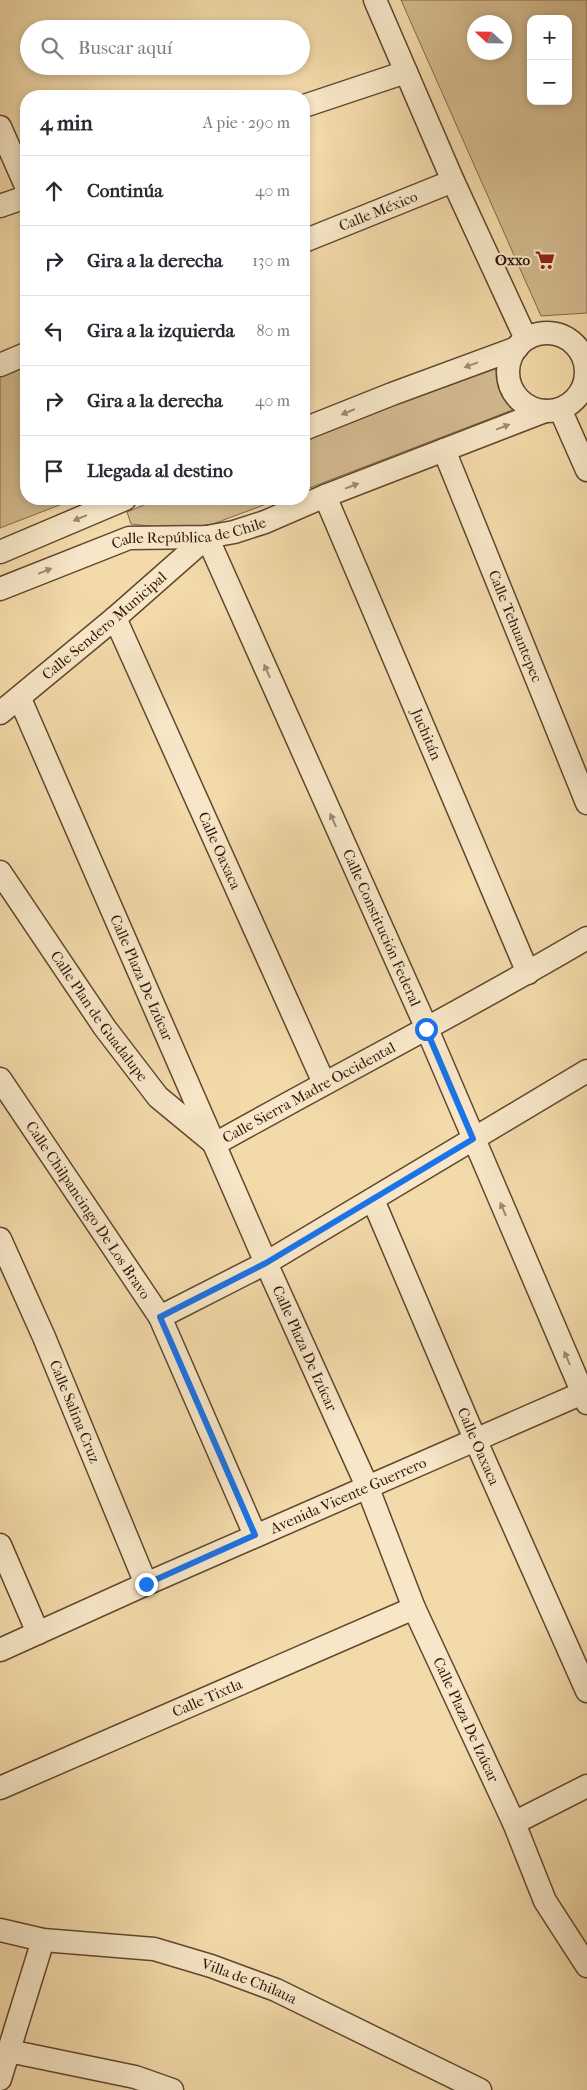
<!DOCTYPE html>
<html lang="es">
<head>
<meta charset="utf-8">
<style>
	:root { --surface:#fff; --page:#f7f7f7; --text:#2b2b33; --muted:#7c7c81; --line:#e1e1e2 }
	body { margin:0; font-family:"IM FELL French Canon",serif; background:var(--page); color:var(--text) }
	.controls { position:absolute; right:15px; top:15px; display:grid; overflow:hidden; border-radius:10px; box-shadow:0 2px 8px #0003 }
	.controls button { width:45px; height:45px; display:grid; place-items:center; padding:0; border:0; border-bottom:1px solid var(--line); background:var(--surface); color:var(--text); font:25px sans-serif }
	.compass { position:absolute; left:467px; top:15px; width:45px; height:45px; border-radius:50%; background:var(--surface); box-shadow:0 2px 8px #0003; rotate:292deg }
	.stop { position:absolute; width:15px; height:15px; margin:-11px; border:4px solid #1a73e8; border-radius:50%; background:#fff }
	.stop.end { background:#1a73e8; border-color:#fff; box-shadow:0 1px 5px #0008 }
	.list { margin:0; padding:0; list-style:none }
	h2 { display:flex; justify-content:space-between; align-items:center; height:65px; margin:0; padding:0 20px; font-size:21px }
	h2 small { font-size:16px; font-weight:400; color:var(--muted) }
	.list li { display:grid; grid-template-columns:32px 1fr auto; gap:15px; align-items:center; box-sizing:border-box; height:70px; padding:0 20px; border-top:1px solid var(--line) }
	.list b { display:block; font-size:19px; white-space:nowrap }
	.list em { font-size:16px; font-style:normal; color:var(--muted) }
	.icon { flex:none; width:28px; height:28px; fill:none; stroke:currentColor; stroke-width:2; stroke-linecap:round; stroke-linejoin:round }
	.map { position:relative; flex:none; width:587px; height:2090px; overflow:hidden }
	.search { position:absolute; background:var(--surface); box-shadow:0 2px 8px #0003; left:20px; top:20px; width:290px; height:55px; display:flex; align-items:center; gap:12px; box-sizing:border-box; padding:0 18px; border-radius:28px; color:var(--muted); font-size:19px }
	.panel { position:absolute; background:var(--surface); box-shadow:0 2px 8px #0003; left:20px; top:90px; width:290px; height:415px; border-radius:20px }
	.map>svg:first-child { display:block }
	.green { fill:#d2b98e; stroke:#82684a; fill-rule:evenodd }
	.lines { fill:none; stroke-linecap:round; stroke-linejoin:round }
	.minor-casing { stroke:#62472e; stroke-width:25 }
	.minor { stroke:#f7e7c8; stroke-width:22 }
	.oneway { fill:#9e8970 }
	.route { stroke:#1a73e8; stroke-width:6 }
	.labels { text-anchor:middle; stroke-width:4; stroke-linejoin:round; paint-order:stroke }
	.street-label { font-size:15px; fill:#321605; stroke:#f7e7c8 }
	.poi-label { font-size:15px; font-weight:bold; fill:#321605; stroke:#f7e7c8; text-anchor:end }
</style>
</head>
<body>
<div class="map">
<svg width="587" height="2090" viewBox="0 0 587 2090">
	<rect width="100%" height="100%" fill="#f3daaa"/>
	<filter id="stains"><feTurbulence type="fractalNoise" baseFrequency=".004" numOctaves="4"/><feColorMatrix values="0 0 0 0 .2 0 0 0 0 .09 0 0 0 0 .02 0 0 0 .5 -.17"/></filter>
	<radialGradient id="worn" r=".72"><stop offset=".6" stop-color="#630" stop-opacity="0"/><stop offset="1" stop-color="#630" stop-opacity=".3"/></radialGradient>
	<g class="green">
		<path d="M401,0H587V313L541,316ZM531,19H568V101H531ZM504,22V52H474V22Z"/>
		<path d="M26,365V499H75L0,528V375Z"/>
		<path d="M494,367L515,409L304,490V439Z"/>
		<path d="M158,499H280L194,531L131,524L127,512Z"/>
	</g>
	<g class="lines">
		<defs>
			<g id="minor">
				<path d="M375,0L453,181L526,339"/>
				<path d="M304,106L406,72"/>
				<path d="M0,127L26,186"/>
				<path d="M0,206L26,197"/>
				<path id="s1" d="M304,241L453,181"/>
				<circle cx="547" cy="372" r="39"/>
				<path d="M0,365L26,354"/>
				<path d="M560,409L587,470"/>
				<path d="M304,429L392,394L517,348"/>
				<path id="s2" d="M444,450L587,803"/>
				<path id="s3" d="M325,496L528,973"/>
				<path id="s4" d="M207,537L427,1029L587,1403"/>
				<path d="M0,552L125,499"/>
				<path id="s5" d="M0,589L129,538L207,537L234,532L265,522L325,496L545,411"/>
				<path id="s6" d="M115,618L324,1083"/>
				<path id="s7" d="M20,699L266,1263L367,1486L414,1608L514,1823L545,1901L587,1966"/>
				<path id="s8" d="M0,713L115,618L207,537"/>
				<path id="s9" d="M0,872L105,1028L158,1097L215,1144C338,1075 465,1010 587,938"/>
				<path id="s10" d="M0,1079L160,1317L255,1535"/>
				<path id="s11" d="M373,1200L475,1439L587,1691"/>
				<path id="s12" d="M0,1239L44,1337L146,1584"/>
				<path d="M160,1317L266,1263L587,1071"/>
				<path d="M0,1545L38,1633"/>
				<path id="s13" d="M0,1650L146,1584L587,1391"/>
				<path id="s14" d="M0,1788L414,1608"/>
				<path d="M514,1823L587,1786"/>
				<path id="s15" d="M0,1930L43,1940L154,1949L211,1966L276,1990L480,2090"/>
				<path d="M9,2051L135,2077L172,2090"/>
				<path d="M0,2079L43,1940"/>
			</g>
		</defs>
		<use href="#minor" class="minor-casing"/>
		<use href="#minor" class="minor"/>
	</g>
	<defs><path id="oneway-solid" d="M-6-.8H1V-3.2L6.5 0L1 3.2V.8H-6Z" transform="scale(1.25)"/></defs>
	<g class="oneway">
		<use href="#oneway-solid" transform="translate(471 365) rotate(160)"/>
		<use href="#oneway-solid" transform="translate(348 412) rotate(158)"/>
		<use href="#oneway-solid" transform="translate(503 427) rotate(-21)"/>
		<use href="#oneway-solid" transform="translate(352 486) rotate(-21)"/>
		<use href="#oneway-solid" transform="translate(80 518) rotate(157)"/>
		<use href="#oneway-solid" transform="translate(45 571) rotate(-22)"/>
		<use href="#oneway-solid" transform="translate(267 671) rotate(-114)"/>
		<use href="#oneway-solid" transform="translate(333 820) rotate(-114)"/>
		<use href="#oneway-solid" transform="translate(503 1209) rotate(-113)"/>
		<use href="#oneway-solid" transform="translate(567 1358) rotate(-113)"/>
	</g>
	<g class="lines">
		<path class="route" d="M146,1584L255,1535L160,1317L266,1263L473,1139L426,1029"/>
	</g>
	<defs>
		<symbol id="supermarket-bare" viewBox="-9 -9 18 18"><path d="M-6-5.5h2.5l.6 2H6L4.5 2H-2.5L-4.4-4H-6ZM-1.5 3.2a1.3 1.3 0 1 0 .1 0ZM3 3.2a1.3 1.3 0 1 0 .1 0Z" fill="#8f2418" stroke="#f7e7c8" stroke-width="2.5" paint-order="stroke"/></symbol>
	</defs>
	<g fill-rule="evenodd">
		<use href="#supermarket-bare" x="531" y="246" width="28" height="28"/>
	</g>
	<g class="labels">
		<g class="street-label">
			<text dy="5" stroke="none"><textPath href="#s1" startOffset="80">Calle México</textPath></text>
			<text dy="5" stroke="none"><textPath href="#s5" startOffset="199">Calle República de Chile</textPath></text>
			<text dy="5" stroke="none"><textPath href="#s8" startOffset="136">Calle Sendero Municipal</textPath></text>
			<text dy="5" stroke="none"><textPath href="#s2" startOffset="190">Calle Tehuantepec</textPath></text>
			<text dy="5" stroke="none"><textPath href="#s3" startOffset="259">Juchitán</textPath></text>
			<text dy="5" stroke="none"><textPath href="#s6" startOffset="255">Calle Oaxaca</textPath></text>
			<text dy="5" stroke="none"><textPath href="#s4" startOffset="428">Calle Constitución Federal</textPath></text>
			<text dy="5" stroke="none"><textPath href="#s7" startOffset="304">Calle Plaza De Izúcar</textPath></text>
			<text dy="5" stroke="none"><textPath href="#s9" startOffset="175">Calle Plan de Guadalupe</textPath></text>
			<text dy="5" stroke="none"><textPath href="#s9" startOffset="456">Calle Sierra Madre Occidental</textPath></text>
			<text dy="5" stroke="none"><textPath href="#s10" startOffset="158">Calle Chilpancingo De Los Bravo</textPath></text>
			<text dy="5" stroke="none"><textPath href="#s7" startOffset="709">Calle Plaza De Izúcar</textPath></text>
			<text dy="5" stroke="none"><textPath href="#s12" startOffset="188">Calle Salina Cruz</textPath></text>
			<text dy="5" stroke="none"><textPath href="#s11" startOffset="268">Calle Oaxaca</textPath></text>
			<text dy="5" stroke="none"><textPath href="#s13" startOffset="381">Avenida Vicente Guerrero</textPath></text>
			<text dy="5" stroke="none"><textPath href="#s14" startOffset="226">Calle Tixtla</textPath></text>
			<text dy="5" stroke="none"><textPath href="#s7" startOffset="1114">Calle Plaza De Izúcar</textPath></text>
			<text dy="5" stroke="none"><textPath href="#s15" startOffset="256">Villa de Chilaua</textPath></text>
		</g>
		<g class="poi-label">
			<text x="530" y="265">Oxxo</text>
		</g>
	</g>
	<rect width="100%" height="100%" filter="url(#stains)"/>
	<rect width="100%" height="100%" fill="url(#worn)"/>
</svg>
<div class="controls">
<button>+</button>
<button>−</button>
</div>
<svg class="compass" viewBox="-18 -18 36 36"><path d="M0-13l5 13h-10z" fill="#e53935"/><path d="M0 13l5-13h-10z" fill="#7c7c81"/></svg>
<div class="stop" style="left:426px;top:1029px"></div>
<div class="stop end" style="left:146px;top:1584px"></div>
<div class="search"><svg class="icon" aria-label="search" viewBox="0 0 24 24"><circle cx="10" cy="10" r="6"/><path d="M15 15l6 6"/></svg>Buscar aquí</div>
<section class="panel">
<h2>4 min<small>A pie · 290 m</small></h2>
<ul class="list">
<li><svg class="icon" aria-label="ahead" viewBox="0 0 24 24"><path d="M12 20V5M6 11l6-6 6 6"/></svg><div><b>Continúa</b></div><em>40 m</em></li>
<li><svg class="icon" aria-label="right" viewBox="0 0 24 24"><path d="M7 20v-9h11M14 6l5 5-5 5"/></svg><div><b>Gira a la derecha</b></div><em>130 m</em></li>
<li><svg class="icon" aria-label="left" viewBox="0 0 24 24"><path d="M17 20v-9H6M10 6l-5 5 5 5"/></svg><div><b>Gira a la izquierda</b></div><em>80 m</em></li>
<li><svg class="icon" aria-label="right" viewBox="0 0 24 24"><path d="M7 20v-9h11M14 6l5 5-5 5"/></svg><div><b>Gira a la derecha</b></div><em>40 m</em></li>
<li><svg class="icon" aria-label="arrive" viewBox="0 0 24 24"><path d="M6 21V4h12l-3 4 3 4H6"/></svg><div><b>Llegada al destino</b></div></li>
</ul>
</section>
</div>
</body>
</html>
